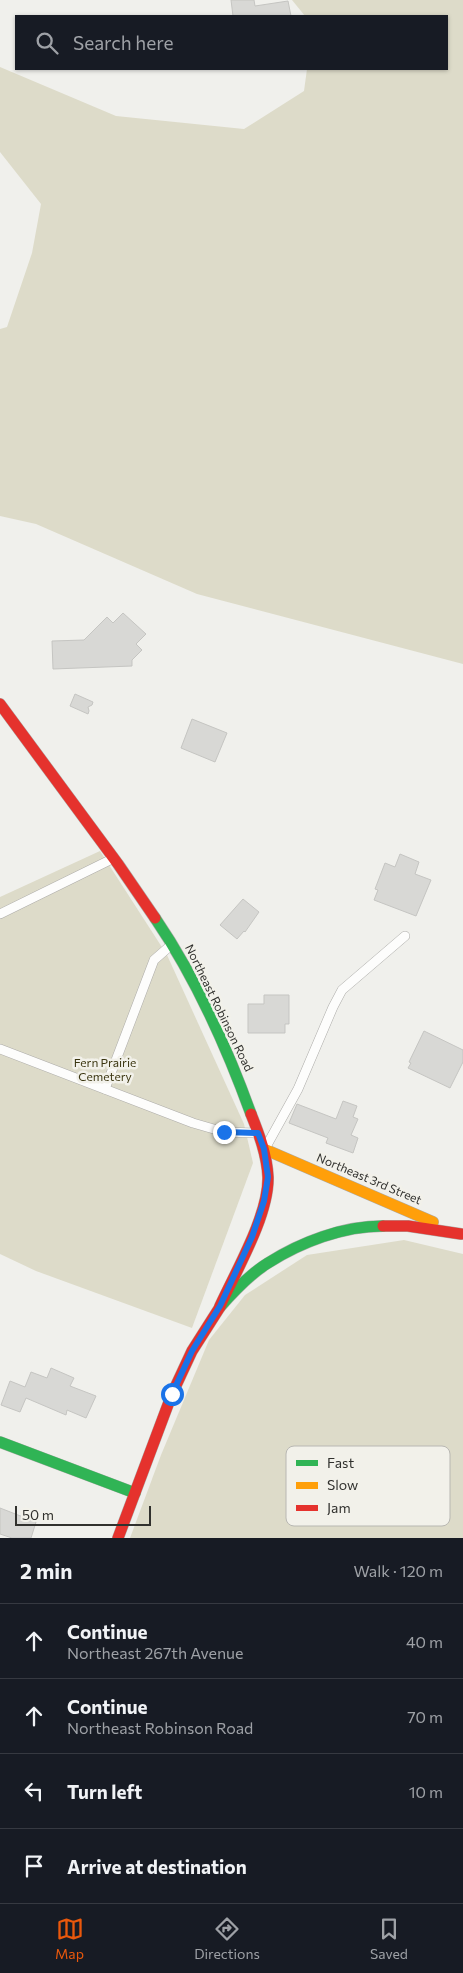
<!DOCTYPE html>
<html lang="en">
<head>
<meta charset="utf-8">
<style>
	:root { --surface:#171b24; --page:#242831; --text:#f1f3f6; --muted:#9ea1a6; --line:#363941; --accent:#ea580c }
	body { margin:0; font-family:Commissioner,sans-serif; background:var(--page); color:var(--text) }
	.scale { position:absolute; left:15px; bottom:12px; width:136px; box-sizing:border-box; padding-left:5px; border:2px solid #31312e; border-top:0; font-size:14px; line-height:18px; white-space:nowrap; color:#31312e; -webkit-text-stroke:4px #f2f1ea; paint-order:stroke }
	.stop { position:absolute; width:15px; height:15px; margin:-11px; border:4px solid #1a73e8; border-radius:50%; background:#fff }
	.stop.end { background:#1a73e8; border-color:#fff; box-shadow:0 1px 5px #0008 }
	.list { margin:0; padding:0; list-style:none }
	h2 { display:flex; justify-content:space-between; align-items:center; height:65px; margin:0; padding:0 20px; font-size:21px }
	h2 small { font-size:16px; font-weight:400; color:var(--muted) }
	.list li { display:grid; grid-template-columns:32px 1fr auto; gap:15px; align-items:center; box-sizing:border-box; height:75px; padding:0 20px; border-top:1px solid var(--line) }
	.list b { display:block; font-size:19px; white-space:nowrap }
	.list p { margin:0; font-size:16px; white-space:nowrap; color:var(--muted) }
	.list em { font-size:16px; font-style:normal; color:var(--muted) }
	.icon { flex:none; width:28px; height:28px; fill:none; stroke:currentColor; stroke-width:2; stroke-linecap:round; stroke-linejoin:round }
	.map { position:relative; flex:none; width:463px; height:1538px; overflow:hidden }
	.search { position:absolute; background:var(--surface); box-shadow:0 1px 4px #0004; left:15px; right:15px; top:15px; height:55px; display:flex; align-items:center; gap:12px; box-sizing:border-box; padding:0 18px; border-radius:0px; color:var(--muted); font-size:19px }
	.sheet { height:365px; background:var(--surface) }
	nav { display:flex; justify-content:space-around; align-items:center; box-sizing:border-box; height:70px; border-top:1px solid var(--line); background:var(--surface); font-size:14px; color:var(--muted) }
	nav a { display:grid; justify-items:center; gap:2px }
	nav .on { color:var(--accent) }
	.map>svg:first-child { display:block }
	.green { fill:#dddbc9 }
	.building { fill:#d8d8d5; stroke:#c5c5c2 }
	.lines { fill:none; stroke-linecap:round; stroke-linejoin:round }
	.lane-casing { stroke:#adaca9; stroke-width:10 }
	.fast-casing { stroke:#adaca9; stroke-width:12 }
	.slow-casing { stroke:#adaca9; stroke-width:12 }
	.jam-casing { stroke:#adaca9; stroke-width:12 }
	.lane { stroke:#fdfdfc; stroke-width:9 }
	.fast { stroke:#30b455; stroke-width:11 }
	.slow { stroke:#ff9f0a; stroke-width:11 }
	.jam { stroke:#e5322d; stroke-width:11 }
	.route { stroke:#1a73e8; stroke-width:6 }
	.labels { text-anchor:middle; stroke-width:5; stroke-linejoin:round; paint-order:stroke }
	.street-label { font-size:12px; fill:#31312e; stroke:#f2f1ea }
	.park-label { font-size:12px; fill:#3b3611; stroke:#f2f1ea }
	.key { fill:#f2f1ea; stroke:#b8b7b2; stroke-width:1 }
	.key-label { font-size:14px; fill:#31312e }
</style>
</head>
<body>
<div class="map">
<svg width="463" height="1538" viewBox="0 0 463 1538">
	<rect width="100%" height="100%" fill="#f0f0ec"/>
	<g class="green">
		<path d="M292,0H463V664L197,594L36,524L0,516V329L7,327L32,253L41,204L0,152V67L116,116L244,129L304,91L307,69H447V16H305Z"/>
		<path d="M100,851L167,955L244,1124L253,1163L192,1328L36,1271L0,1254V897Z"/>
		<path d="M404,1240L463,1254V1538H130L161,1455L209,1340L245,1295L307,1255Z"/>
	</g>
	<g class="building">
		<path d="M231,0H254L255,6L288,1L291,16H233Z"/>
		<path d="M123,613L146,634L136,644L142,650L132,660V666L53,669L52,641L84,640L107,617L113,623Z"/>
		<path d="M75,694L93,702L92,705L88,707L89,711L88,714L70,706Z"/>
		<path d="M192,719L227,733L215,762L181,748Z"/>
		<path d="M400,854L419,862L415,874L431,880L416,916L374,900L378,890L375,889L385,863L395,867Z"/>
		<path d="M243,899L259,912L245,932L244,931L237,939L220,925Z"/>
		<path d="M264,995H289V1024H285V1033H248V1004H264Z"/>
		<path d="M424,1031L463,1050V1062L450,1088L408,1068L411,1063L409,1062Z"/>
		<path d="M343,1101L357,1106L353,1117L358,1119L351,1135L358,1138L353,1153L326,1143L328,1138L289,1123L297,1104L336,1119Z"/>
		<path d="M51,1368L74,1378L70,1386L96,1396L86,1418L67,1410L66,1415L26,1398L20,1412L1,1405L10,1381L25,1387L31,1372L47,1378Z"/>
		<path d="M0,1508L36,1522L31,1538H12L0,1534Z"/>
	</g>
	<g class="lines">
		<defs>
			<g id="lane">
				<path d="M0,914L112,859"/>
				<path d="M0,1049L193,1123L224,1132L255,1133"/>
				<path d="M105,1089L154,960L170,946"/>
				<path d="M267,1145L298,1089L333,1007L342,990L405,936"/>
			</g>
			<g id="fast">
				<path d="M155,918C196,978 226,1045 251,1114"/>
				<path d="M220,1307C234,1291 250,1274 268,1263C301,1242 343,1226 383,1226"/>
				<path d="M0,1442L135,1493"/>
			</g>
			<path id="slow" d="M264,1149L433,1222"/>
			<g id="jam">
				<path d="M0,704L118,864L155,918"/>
				<path d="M383,1226H408L461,1234"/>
				<path d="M220,1306C236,1271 269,1215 268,1177C267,1155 259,1134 251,1114"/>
				<path d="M118,1538L172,1394L192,1351L220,1307"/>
			</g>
		</defs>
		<use href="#lane" class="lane-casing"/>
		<use href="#fast" class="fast-casing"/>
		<use href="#slow" class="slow-casing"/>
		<use href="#jam" class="jam-casing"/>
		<use href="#lane" class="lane"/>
		<use href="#fast" class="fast"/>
		<use href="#slow" class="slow"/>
		<use href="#jam" class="jam"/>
	</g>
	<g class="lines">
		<path class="route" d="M172,1394L192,1351L220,1306L252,1237L264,1201L268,1177L264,1149L258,1133L224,1132"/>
	</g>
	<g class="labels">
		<g class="street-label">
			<text transform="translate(219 1008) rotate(64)" y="4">Northeast Robinson Road</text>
			<text transform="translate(369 1179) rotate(23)" y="4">Northeast 3rd Street</text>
		</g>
		<g class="park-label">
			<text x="105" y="1067">Fern Prairie<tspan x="105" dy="14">Cemetery</tspan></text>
		</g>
	</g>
	<rect x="286" y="1446" width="164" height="80" rx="8" class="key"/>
	<rect x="296" y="1460" width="22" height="6" fill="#30b455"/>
	<rect x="296" y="1482" width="22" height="7" fill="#ff9f0a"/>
	<rect x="296" y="1505" width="22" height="6" fill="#e5322d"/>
	<g class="key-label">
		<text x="327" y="1468">Fast</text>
		<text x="327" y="1490">Slow</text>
		<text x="327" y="1513">Jam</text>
	</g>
</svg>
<div class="scale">50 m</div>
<div class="stop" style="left:172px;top:1394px"></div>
<div class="stop end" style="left:224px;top:1132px"></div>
<div class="search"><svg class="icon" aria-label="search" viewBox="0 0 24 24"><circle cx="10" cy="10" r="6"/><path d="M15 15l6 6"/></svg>Search here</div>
</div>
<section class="sheet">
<h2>2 min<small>Walk · 120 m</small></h2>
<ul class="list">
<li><svg class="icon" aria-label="ahead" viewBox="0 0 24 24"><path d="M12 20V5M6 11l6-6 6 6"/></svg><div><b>Continue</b><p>Northeast 267th Avenue</p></div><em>40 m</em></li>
<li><svg class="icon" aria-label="ahead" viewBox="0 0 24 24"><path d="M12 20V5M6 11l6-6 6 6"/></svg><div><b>Continue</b><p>Northeast Robinson Road</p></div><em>70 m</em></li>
<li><svg class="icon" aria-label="left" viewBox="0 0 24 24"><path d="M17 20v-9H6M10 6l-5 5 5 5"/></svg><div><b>Turn left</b></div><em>10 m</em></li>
<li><svg class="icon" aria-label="arrive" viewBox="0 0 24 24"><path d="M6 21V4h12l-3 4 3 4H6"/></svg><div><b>Arrive at destination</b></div></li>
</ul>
</section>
<nav>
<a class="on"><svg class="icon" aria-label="map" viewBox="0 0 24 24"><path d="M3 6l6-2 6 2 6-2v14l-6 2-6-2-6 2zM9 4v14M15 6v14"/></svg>Map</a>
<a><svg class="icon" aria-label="directions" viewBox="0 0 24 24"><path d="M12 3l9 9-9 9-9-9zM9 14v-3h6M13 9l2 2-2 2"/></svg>Directions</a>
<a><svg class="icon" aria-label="saved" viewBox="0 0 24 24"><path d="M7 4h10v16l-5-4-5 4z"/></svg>Saved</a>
</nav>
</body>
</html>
